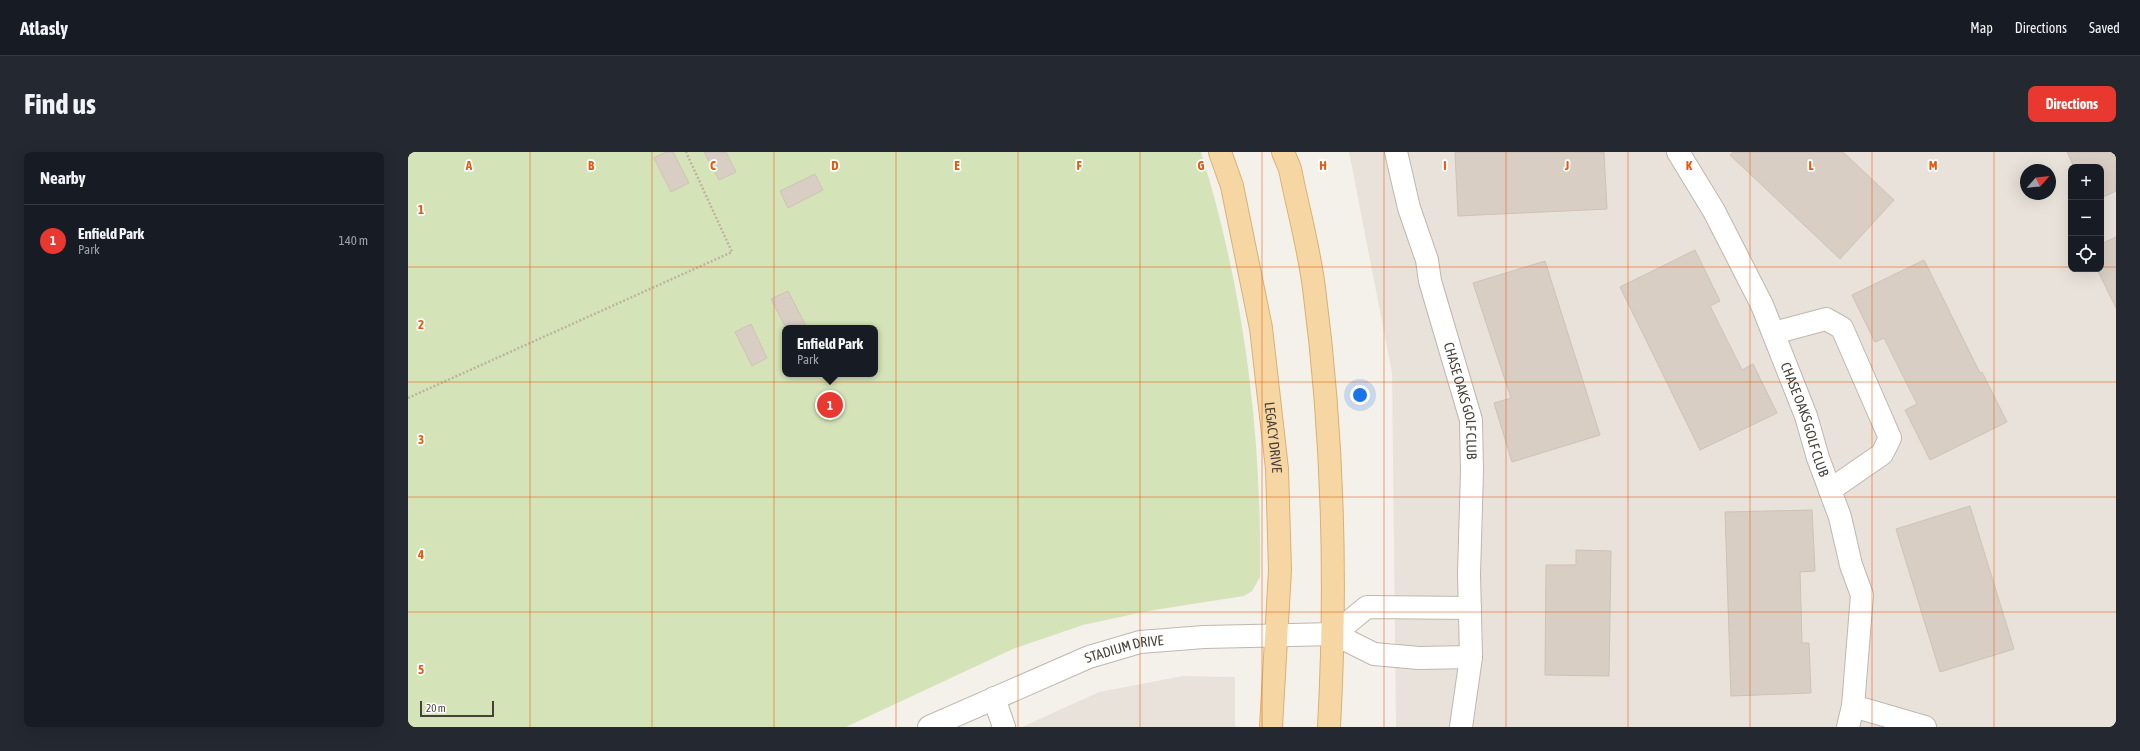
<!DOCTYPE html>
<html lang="en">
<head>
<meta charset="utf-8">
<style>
	:root { --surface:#171b24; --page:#242831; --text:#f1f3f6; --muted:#9ea1a6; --line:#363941; --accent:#e8382f }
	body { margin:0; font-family:"Asap Condensed",sans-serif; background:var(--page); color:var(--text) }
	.controls { position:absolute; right:12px; top:12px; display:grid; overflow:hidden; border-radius:8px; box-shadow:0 4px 16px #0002 }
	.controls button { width:36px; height:36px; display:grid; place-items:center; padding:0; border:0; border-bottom:1px solid var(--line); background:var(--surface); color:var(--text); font:20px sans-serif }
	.compass { position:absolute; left:1612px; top:12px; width:36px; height:36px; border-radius:50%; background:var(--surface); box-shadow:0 4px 16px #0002; rotate:63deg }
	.scale { position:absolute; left:12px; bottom:10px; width:74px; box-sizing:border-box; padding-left:4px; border:2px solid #484139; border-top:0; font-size:11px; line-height:14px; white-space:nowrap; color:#484139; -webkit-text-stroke:3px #fff; paint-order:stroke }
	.you { position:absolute; left:952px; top:243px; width:14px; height:14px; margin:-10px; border:3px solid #fff; border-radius:50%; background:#1a73e8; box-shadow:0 0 0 6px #1a73e833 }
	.badge { display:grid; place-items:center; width:26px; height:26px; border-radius:50%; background:var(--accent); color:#fff; font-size:13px; font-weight:700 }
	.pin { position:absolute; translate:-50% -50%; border:2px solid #fff; box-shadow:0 1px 4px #0006 }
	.popup { position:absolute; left:374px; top:173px; width:96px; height:52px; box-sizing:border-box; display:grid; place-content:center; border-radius:8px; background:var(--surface); filter:drop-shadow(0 1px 3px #0005); font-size:13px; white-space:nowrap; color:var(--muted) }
	.popup b { font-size:15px; color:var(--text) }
	.popup::after { content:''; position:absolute; left:50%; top:100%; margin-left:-8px; border:8px solid transparent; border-top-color:var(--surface) }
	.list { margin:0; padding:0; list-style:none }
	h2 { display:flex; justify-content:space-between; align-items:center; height:52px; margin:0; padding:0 16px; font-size:17px }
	h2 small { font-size:13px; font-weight:400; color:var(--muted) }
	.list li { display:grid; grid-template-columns:26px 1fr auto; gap:12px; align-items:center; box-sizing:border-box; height:72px; padding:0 16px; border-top:1px solid var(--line) }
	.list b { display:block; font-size:15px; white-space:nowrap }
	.list p { margin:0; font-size:13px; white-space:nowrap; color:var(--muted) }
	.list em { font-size:13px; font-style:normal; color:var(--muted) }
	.icon { flex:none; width:22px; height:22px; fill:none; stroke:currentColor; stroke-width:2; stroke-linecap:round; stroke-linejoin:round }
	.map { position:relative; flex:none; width:1708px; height:575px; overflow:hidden; border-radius:8px }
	header { display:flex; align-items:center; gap:24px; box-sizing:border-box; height:56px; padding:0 20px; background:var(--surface); border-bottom:1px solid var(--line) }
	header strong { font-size:19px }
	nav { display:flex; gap:22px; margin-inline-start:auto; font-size:14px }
	.intro { display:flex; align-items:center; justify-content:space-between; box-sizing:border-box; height:96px; padding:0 24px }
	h1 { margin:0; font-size:28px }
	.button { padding:10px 18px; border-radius:8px; background:var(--accent); color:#fff; font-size:14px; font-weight:700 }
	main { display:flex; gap:24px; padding:0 24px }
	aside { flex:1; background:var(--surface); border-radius:8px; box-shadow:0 4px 16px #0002 }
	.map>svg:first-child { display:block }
	.residential { fill:#e8e2da; fill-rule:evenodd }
	.green { fill:#d5e4b8; fill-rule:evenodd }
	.building { fill:#d8cec4; stroke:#cfc2b5 }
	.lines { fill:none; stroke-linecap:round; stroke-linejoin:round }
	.minor-casing { stroke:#bfb7ae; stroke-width:24 }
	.major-casing { stroke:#dab173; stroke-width:24 }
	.path { stroke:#c0b2a1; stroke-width:2.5; stroke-dasharray:2 2; stroke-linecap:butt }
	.minor { stroke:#fff; stroke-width:22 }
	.major { stroke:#f6d6a2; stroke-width:22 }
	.grid { fill:none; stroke:#e8590c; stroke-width:1; stroke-opacity:0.55 }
	.labels { text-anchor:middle; stroke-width:3.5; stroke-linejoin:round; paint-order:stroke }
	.street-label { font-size:14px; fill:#484139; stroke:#fff }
	.grid-label { font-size:13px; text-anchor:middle; font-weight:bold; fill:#e8590c; stroke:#fff; stroke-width:3.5; stroke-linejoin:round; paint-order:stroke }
</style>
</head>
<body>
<header>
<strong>Atlasly</strong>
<nav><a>Map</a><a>Directions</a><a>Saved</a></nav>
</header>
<div class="intro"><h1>Find us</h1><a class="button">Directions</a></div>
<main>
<aside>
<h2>Nearby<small></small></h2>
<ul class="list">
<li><span class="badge">1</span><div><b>Enfield Park</b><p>Park</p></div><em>140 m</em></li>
</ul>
</aside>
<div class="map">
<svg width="1708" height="575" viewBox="0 0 1708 575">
	<rect width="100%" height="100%" fill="#f4f1eb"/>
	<g class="residential">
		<path d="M941,0H1708V575H988L984,221ZM1663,15H1693V117H1663ZM1618,18H1642V42H1618Z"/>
		<path d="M775,524L827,525V575H614L691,540Z"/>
	</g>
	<path class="green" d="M0,0H793C836,137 854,282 852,425L844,439L836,444L740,459L675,473L605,497L438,575H0ZM377,176H467V222H377Z"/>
	<g class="building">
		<path d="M258,0H265L281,31L263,40L246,6Z"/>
		<path d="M296,0H318L328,20L311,28Z"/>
		<path d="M1047,0H1196L1199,57L1050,64Z"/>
		<path d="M1325,0H1435L1486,48L1432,107L1322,3Z"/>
		<path d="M1659,0H1708V39L1693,46V15H1666Z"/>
		<path d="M407,22L415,38L380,56L372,39Z"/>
		<path d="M1708,85V156L1689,117H1693V92Z"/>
		<path d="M1287,98L1312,149L1302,154L1334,218L1345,212L1369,261L1292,298L1212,135Z"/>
		<path d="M1516,108L1572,221L1574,220L1599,270L1522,308L1497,258L1509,252L1476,186L1467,190L1444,143Z"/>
		<path d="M1137,109L1192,283L1104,310L1086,251L1103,246L1065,131Z"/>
		<path d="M380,139L398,174L394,176H378L363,147Z"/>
		<path d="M343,172L359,206L344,214L327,180Z"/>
		<path d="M1562,354L1606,497L1532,520L1488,377Z"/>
		<path d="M1404,358L1407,419L1392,420L1394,491H1401L1403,541L1323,544L1317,360Z"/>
		<path d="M1168,398L1203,399L1201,524L1137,523L1138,413H1168Z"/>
	</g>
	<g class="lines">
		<defs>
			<g id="minor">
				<path id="s1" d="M988,0L1001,56L1019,108L1022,129L1063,268L1064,319L1061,422L1063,505L1053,575"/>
				<path id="s2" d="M1270,0L1306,59L1354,153L1398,264L1410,306L1432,365L1443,413L1454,443L1445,554L1440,575"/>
				<path d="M1366,181L1418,167L1434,176L1482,286L1474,302L1422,338"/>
				<path d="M926,482L959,455L1062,456"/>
				<path d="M586,546L596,575"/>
				<path d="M1445,554L1517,575"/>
				<path id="s3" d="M521,575L681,505L732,490L796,485L926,482L966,502L1011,506L1063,505"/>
			</g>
			<g id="major">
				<path id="s4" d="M812,0L824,34L853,176L869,317L872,418L863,575"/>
				<path d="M875,0L882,17C890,57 901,96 906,136C925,282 929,429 921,575"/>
			</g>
		</defs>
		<use href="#minor" class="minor-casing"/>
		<use href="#major" class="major-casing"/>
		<path class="path" d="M0,246L324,100L278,0"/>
		<use href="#minor" class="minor"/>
		<use href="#major" class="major"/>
	</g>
	<path class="grid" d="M122,0V575M244,0V575M366,0V575M488,0V575M610,0V575M732,0V575M854,0V575M976,0V575M1098,0V575M1220,0V575M1342,0V575M1464,0V575M1586,0V575M0,115H1663M1693,115H1708M0,230H1708M0,345H1708M0,460H1708"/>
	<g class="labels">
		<g class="street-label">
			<text dy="5" stroke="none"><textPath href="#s1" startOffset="258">CHASE OAKS GOLF CLUB</textPath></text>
			<text dy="5" stroke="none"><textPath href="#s2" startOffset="297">CHASE OAKS GOLF CLUB</textPath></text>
			<text dy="5" stroke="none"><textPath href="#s4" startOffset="291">LEGACY DRIVE</textPath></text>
			<text dy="5" stroke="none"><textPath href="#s3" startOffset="211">STADIUM DRIVE</textPath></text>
		</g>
	</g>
	<g class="grid-label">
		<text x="61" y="18">A</text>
		<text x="183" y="18">B</text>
		<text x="305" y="18">C</text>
		<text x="427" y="18">D</text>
		<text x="549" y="18">E</text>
		<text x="671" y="18">F</text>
		<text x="793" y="18">G</text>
		<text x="915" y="18">H</text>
		<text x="1037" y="18">I</text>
		<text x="1159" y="18">J</text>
		<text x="1281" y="18">K</text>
		<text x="1403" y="18">L</text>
		<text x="1525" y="18">M</text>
		<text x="13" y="62">1</text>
		<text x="13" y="177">2</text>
		<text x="13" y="292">3</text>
		<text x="13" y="407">4</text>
		<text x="13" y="522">5</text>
	</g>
</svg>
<div class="controls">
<button>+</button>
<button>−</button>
<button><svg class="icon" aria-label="locate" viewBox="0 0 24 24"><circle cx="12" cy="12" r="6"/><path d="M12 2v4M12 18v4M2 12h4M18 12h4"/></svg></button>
</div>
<svg class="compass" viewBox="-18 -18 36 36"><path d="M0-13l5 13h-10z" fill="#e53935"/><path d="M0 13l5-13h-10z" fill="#9ea1a6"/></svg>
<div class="scale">20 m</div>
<div class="you"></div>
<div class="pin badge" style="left:422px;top:253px">1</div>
<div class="popup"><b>Enfield Park</b>Park</div>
</div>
</main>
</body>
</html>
